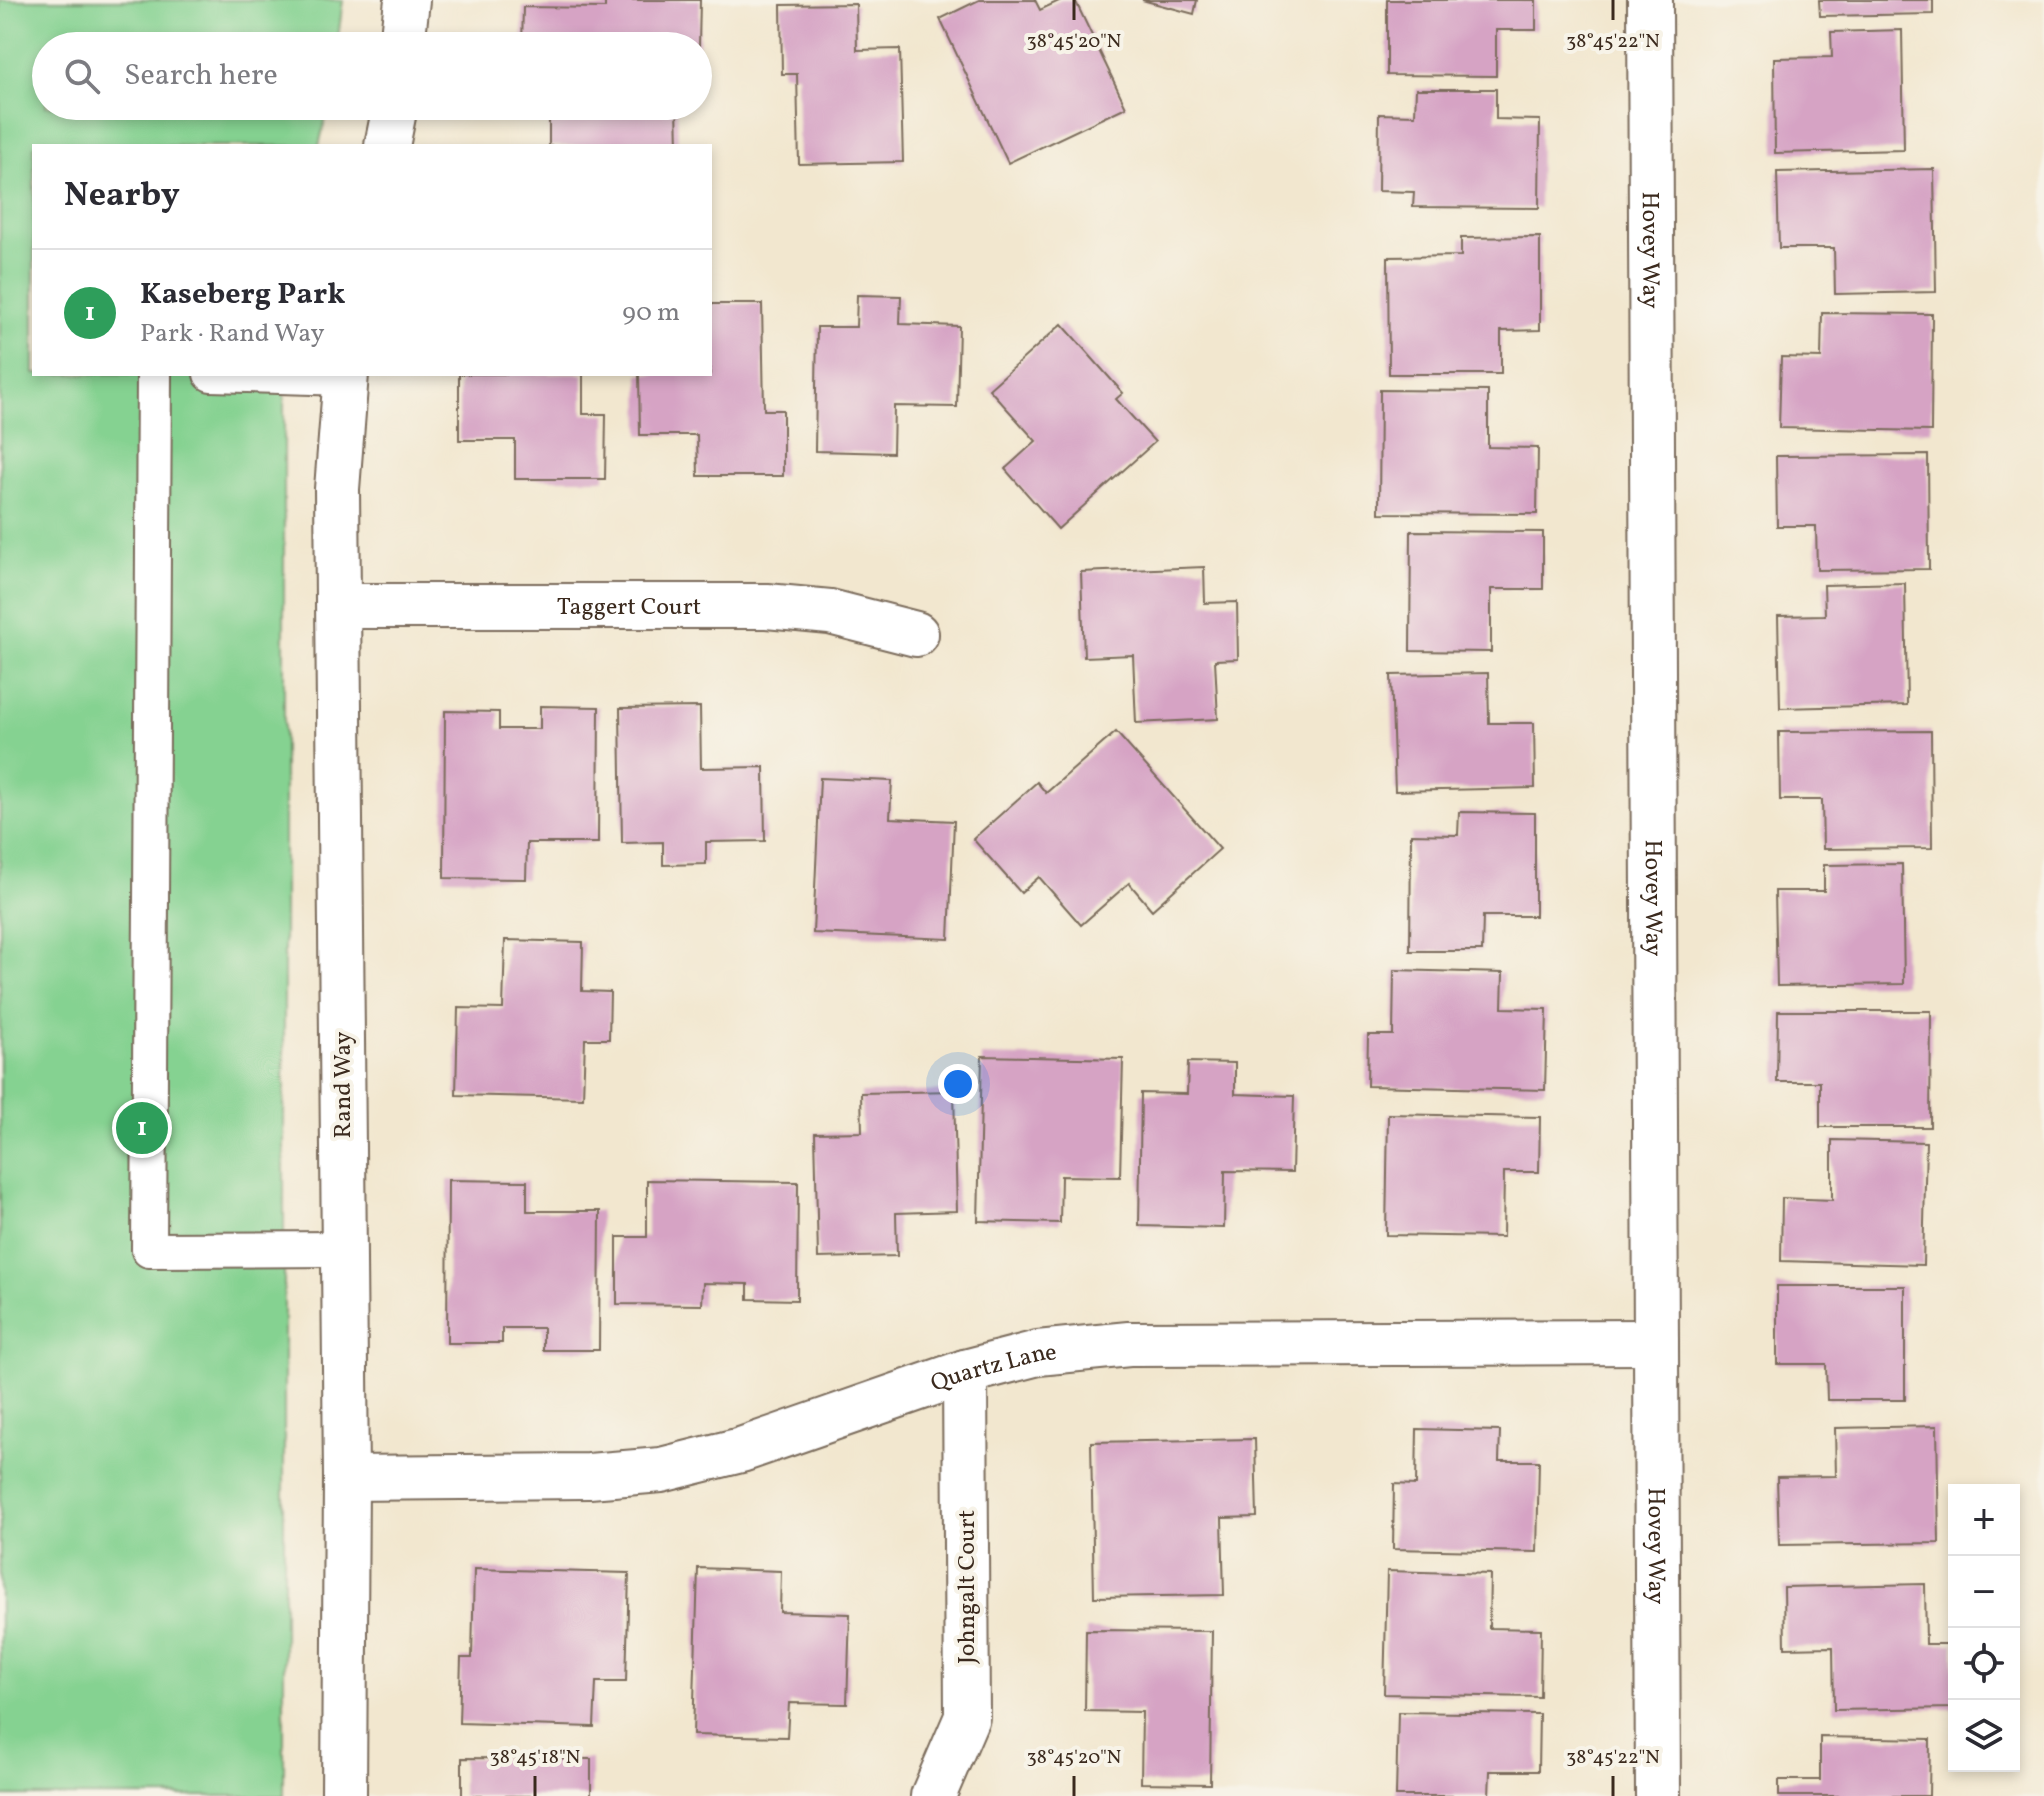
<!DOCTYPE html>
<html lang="en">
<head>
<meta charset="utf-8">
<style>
	:root { --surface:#fff; --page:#f7f7f7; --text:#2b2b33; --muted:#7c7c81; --line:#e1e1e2; --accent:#b5179e }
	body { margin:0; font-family:Vollkorn,serif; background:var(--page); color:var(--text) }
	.controls { position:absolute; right:24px; bottom:24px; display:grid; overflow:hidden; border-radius:0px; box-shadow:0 4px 12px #0003 }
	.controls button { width:72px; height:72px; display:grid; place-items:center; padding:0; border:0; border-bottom:2px solid var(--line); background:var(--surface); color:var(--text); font:40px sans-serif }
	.you { position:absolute; left:958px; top:1084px; width:28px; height:28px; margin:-20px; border:6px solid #fff; border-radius:50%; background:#1a73e8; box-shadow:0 0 0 12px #1a73e833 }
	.badge { display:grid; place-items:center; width:52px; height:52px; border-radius:50%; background:var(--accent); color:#fff; font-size:26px; font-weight:700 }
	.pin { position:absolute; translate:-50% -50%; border:4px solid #fff; box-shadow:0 2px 8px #0006 }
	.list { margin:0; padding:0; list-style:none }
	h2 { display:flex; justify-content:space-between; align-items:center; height:104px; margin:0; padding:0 32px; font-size:34px }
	h2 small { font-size:26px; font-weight:400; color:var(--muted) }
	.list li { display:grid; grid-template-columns:52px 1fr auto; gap:24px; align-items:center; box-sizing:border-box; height:128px; padding:0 32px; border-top:2px solid var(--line) }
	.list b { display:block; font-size:30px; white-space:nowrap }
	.list p { margin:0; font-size:26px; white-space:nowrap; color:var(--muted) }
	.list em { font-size:26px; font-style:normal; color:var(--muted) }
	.icon { flex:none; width:44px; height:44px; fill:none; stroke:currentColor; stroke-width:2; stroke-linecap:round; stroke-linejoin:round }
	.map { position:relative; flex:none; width:2044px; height:1796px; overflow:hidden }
	.search { position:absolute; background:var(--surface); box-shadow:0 4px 12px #0003; left:32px; top:32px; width:680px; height:88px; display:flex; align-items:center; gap:20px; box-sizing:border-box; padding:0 28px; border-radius:44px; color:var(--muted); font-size:30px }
	.panel { position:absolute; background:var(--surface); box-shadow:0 4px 12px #0003; left:32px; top:144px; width:680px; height:232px; border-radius:0px }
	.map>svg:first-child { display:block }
	.green { fill:#85d291; stroke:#607e58; stroke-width:2 }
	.building { fill:#d6a3c4 }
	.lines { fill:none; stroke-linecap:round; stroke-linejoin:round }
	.lane-casing { stroke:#7b6c5c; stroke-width:38 }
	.street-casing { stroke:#7b6c5c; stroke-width:48 }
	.lane { stroke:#fff; stroke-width:34 }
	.street { stroke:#fff; stroke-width:44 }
	.ticks { fill:none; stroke:#3b2a1e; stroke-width:3 }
	.labels { text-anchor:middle; stroke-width:8; stroke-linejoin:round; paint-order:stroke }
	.street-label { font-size:24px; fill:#3b2a1e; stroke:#f7f3e8 }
	.ticks-label { font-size:20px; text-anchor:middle; fill:#3b2a1e; stroke:#f7f3e8; stroke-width:8; stroke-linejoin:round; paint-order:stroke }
</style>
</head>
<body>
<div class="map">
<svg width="2044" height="1796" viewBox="0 0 2044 1796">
	<rect width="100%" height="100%" fill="#f7f3e8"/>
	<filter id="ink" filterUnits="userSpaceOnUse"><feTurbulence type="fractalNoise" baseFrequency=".0125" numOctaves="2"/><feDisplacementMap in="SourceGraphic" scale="16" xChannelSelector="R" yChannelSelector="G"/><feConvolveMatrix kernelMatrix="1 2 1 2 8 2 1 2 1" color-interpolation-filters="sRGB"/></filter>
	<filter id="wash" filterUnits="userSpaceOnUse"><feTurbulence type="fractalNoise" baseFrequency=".006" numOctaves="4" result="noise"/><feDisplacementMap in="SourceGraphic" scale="32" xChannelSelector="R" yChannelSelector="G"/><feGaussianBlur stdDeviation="1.8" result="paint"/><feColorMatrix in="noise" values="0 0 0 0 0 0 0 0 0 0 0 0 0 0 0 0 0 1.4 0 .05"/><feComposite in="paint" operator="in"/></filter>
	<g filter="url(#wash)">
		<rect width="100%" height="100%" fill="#f2e7cf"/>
		<path class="green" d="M0,0H343L337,46H46V106H328L319,146H34V374H284V1796H0Z"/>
		<g id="blocks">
			<g class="building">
				<path d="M605,0H700L699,46H522L523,7L605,8Z"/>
				<path d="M979,0H1035L1040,10L1061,0H1075L1126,107L1008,163L940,19Z"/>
				<path d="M1142,0H1197L1194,14Z"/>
				<path d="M1387,0H1536V30H1496V76L1387,75Z"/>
				<path d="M1819,0H1933V14L1820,16Z"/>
				<path d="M856,4L857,50L900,49L903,162L799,164L797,74H782L781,5Z"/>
				<path d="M1902,30L1904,150L1775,153L1774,58L1832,57L1831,32Z"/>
				<path d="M1416,89H1496V119L1540,120L1539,208L1413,207L1414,192L1378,191L1379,114L1415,115Z"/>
				<path d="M549,106H677L678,146H549Z"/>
				<path d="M1934,169L1936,292L1835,294L1834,248H1779L1777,172Z"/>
				<path d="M1540,237V330L1501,331V374H1389L1388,257L1461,256V238Z"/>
				<path d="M857,295L901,296L900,324L959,326L957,407L894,406L893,453L815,451L817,327H856Z"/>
				<path d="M710,304H762L764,410H783V476H698L697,435H640L639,374H710Z"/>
				<path d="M1822,313L1932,314L1931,431L1779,428L1781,357L1821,358Z"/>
				<path d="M1062,324L1123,393L1116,399L1155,442L1058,529L1005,469L1036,441L989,389Z"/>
				<path d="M459,374H583V414H606L605,479H515V440H459Z"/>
				<path d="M1380,390L1488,391V447L1538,448L1537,514L1379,513Z"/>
				<path d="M1928,455L1929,569L1817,570L1816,526H1777L1776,456Z"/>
				<path d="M1411,531L1543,532V589H1491V652L1410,651Z"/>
				<path d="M1204,567L1205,603L1237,602L1238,659L1215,660L1218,719L1136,723L1133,655L1084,657L1081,572Z"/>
				<path d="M1905,583L1907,705L1780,708L1778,616L1825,615L1824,585Z"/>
				<path d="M1488,673L1489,723H1534L1535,788L1395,791L1391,675Z"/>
				<path d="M540,706L599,707L598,843H527L526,879L444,878L445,711L499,712V729H540Z"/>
				<path d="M700,707L701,768L764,767L765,841L706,842V864L663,865V842L622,843L620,708Z"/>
				<path d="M1931,731L1932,848L1823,849L1822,800H1780L1779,732Z"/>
				<path d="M1116,732L1220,849L1152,910L1129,883L1081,925L1039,877L1021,893L973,839L1037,782L1046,793Z"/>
				<path d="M820,778L892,781L890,818L954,821L949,939L813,933Z"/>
				<path d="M1459,812L1535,813V916H1483L1482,951H1410L1411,834L1458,835Z"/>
				<path d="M1902,864L1904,984L1777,986L1775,891H1824V865Z"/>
				<path d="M505,940L583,942L582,991L610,992L609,1039H585L583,1098L456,1095L458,1008L503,1009Z"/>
				<path d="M1394,970L1503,973L1502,1008L1547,1009L1545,1090L1367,1086L1368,1035H1393Z"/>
				<path d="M1778,1011H1931L1930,1127H1820V1082H1777Z"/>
				<path d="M982,1056L1123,1059L1120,1177L1061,1176L1060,1223L978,1221Z"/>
				<path d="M1188,1062L1235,1063V1094L1294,1096L1292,1172L1225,1171L1224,1228L1139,1226L1141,1093L1187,1094Z"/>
				<path d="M954,1091L957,1211L896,1213L897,1256L818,1258L815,1133L862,1132L861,1093Z"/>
				<path d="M1388,1114L1540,1117L1539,1172H1504L1503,1237L1386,1235Z"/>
				<path d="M1832,1140L1926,1142L1923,1265L1781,1261L1782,1198L1832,1200Z"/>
				<path d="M448,1180L527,1181V1211H600L599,1350H543V1328H502V1343H447Z"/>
				<path d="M647,1180L798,1182L797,1300L748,1299V1284L703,1283L702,1305L617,1304V1237H647Z"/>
				<path d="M1777,1286H1905V1400H1827L1826,1364H1777Z"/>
				<path d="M1937,1426L1939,1543L1779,1545L1777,1477L1836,1476L1835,1428Z"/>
				<path d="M1417,1429L1500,1431L1499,1461H1539L1537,1552L1393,1549L1394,1484L1416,1485Z"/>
				<path d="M1255,1439L1257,1517L1222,1518L1224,1595L1094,1597L1091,1442Z"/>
				<path d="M698,1568L781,1571L780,1612L850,1614L847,1704L789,1703L787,1737L693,1735Z"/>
				<path d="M474,1569L629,1573L626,1682H596L594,1727L459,1723L461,1658H472Z"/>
				<path d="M1387,1571L1490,1574L1489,1628L1541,1629L1540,1697L1384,1694Z"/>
				<path d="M1925,1584L1926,1644H1954V1708L1834,1710L1833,1647L1785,1648L1784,1587Z"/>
				<path d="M1086,1630L1212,1631L1210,1784L1141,1783L1142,1712L1085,1711Z"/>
				<path d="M1398,1712L1539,1714L1538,1771H1490L1489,1796H1396Z"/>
				<path d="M1820,1737L1930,1739L1929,1796H1779V1780H1820Z"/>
				<path d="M462,1758L591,1759V1796H462Z"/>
			</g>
		</g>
	</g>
	<g filter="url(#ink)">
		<use href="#blocks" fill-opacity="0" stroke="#7b6c5c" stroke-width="2"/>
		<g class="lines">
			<defs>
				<g id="lane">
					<path d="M154,374L149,1250L344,1249"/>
					<path d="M211,374L346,378"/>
				</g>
				<g id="street">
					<path id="s1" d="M1650,0L1658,1796"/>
					<path d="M402,46L407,0"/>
					<path d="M387,146L395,106"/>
					<path id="s2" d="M339,606H767L830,612L916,634"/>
					<path id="s3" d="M346,1478L589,1476L661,1470L741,1450L965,1372L1038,1353L1129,1344L1656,1342"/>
					<path d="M344,1796L346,1478L337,489L346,374"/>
					<path d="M933,1796L967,1717L965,1372"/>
				</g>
			</defs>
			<use href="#lane" class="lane-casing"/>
			<use href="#street" class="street-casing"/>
			<use href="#lane" class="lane"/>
			<use href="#street" class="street"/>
		</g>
	</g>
	<path class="ticks" d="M1074,0V20M1613,0V20M535,1776V1796M1074,1776V1796M1613,1776V1796"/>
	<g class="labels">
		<g class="street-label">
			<text dy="8" stroke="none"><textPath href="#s1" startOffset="250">Hovey Way</textPath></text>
			<text dy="8" stroke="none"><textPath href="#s2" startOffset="290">Taggert Court</textPath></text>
			<text dy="8" stroke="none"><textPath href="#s1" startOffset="898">Hovey Way</textPath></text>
			<text transform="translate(342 1085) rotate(-90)" y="8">Rand Way</text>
			<text dy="8" stroke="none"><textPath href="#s3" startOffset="664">Quartz Lane</textPath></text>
			<text dy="8" stroke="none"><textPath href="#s1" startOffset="1546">Hovey Way</textPath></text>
			<text transform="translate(966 1587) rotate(-90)" y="8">Johngalt Court</text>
		</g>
	</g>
	<g class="ticks-label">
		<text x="1074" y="47">38°45'20"N</text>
		<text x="1613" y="47">38°45'22"N</text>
		<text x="535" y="1763">38°45'18"N</text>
		<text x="1074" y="1763">38°45'20"N</text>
		<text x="1613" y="1763">38°45'22"N</text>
	</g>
</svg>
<div class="controls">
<button>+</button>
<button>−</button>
<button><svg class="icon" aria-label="locate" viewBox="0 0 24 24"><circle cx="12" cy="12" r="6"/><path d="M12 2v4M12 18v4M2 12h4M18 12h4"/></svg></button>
<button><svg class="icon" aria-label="layers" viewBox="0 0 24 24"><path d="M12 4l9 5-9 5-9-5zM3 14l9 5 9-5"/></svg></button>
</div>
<div class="you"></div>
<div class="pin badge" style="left:142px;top:1128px;background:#2e9e5b">1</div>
<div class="search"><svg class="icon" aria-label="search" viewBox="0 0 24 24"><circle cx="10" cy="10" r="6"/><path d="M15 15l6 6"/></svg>Search here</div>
<section class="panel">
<h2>Nearby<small></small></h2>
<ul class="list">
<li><span class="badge" style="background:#2e9e5b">1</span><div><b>Kaseberg Park</b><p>Park · Rand Way</p></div><em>90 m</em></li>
</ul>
</section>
</div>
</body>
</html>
